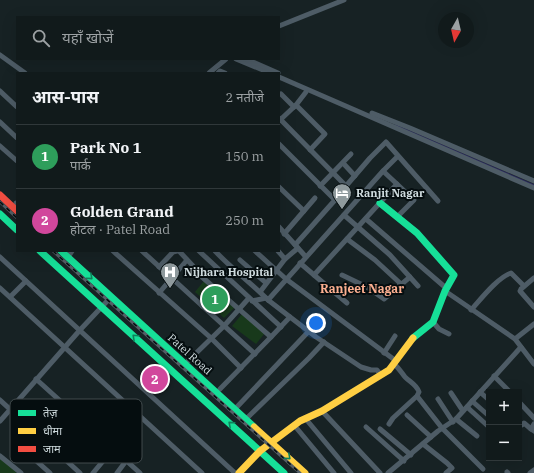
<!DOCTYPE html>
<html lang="hi">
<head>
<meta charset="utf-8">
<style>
	:root { --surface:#111a1b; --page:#1e2728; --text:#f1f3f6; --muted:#9ca1a3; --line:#30383a; --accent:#0b8043 }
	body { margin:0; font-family:"IBM Plex Serif","Noto Sans Devanagari",serif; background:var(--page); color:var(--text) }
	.controls { position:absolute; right:12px; bottom:12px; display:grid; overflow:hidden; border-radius:0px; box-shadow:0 4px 16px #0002 }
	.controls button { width:36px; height:36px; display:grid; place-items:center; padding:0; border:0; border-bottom:1px solid var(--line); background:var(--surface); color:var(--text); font:20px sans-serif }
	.compass { position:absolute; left:438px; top:12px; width:36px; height:36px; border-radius:50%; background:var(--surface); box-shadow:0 4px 16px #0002; rotate:188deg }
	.you { position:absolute; left:316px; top:323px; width:14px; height:14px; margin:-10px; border:3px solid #fff; border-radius:50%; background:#1a73e8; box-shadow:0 0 0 6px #1a73e833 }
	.badge { display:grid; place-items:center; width:26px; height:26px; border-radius:50%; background:var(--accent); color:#fff; font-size:13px; font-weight:700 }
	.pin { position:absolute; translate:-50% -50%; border:2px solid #fff; box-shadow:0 1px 4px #0006 }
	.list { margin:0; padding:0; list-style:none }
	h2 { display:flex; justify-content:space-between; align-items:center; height:52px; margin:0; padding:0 16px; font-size:17px }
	h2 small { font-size:13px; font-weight:400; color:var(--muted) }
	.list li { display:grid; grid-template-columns:26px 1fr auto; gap:12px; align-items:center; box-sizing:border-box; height:64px; padding:0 16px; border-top:1px solid var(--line) }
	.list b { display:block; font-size:15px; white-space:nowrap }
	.list p { margin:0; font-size:13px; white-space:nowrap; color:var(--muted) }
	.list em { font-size:13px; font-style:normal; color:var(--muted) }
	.icon { flex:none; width:22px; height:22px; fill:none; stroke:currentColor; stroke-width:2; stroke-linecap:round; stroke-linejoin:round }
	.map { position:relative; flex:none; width:534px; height:473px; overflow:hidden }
	.search { position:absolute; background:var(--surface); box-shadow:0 4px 16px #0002; left:16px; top:16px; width:264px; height:44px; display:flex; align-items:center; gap:10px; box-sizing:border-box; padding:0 14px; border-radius:0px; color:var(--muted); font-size:15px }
	.panel { position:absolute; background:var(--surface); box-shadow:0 4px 16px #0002; left:16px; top:72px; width:264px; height:180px; border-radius:0px }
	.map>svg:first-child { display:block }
	.green { fill:#18391b }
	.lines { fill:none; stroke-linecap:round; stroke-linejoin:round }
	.stream { stroke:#2a295c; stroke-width:1.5 }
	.street { stroke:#4e5c66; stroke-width:5 }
	.fast { stroke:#16e098; stroke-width:7 }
	.slow { stroke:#ffcf43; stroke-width:7 }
	.jam { stroke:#f24e42; stroke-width:7 }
	.rail-casing { stroke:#545e65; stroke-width:3 }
	.rail { stroke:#050d0f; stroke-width:1.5; stroke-dasharray:4.5; stroke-linecap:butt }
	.oneway { stroke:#0e815a }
	.labels { text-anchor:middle; stroke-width:4; stroke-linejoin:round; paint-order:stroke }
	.poi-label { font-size:11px; font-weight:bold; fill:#cfdbde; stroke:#050d0f; text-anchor:start }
	.street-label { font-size:11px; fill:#cfdbde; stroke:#050d0f }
	.neighbourhood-label { font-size:12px; font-weight:bold; fill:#fcaf90; stroke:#050d0f }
	.key { fill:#050d0f; stroke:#424b4d; stroke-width:1 }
	.key-label { font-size:11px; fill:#cfdbde }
</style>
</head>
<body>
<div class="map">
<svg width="534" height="473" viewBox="0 0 534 473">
	<rect width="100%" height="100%" fill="#172224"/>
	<g class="green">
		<path d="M204,281L235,307L224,318L195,292Z"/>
		<path d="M242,314L265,333L256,344L232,326Z"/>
		<path d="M0,457L16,471V473H0Z"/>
	</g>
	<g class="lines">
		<path class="stream" d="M395,125L534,185"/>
		<g class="street">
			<path d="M279,26L344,0"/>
			<path d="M0,55L25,73"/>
			<path d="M236,59L270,73"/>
			<path d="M246,59L278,73"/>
			<path d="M209,73L226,59"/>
			<path d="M218,73L220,71L225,73"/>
			<path d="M279,77L534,188"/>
			<path d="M0,91L17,107"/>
			<path d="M281,94L294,107"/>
			<path d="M296,105L306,92"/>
			<path d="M372,113L410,128L534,181"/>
			<path d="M279,118L346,186L335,200"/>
			<path d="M279,121L296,105L325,134L310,150"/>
			<path d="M0,122L17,138"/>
			<path d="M279,144L335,200L295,245"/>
			<path d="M0,146L17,161"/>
			<path d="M343,163L355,176"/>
			<path d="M383,171L414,200L397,217"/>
			<path d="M320,186L351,154"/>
			<path d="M346,186L370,158L386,142L438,201"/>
			<path d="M279,187L304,211"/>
			<path d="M16,203H17"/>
			<path d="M344,215L390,255L418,286"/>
			<path d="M366,219L446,288"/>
			<path d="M279,227L306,257"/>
			<path d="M284,234L315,198"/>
			<path d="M347,239L375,260L401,284"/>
			<path d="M113,251L211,338L241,368"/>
			<path d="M142,251L255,354"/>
			<path d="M179,251L193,266"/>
			<path d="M199,251L281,327"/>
			<path d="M215,251C232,269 251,283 268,300L383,171L398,156"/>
			<path d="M255,251L286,279L396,361"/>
			<path d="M278,251L285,259"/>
			<path d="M70,254L72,251"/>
			<path d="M0,257L235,473"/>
			<path d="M240,260L266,283"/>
			<path d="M300,263L314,275L397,184"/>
			<path d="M159,267L173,252L177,251"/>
			<path d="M314,275L347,303"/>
			<path d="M342,275L367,287L384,299L410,277"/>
			<path d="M202,277L271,337L220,389"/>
			<path d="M534,278L521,289L520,291L534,307"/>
			<path d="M0,288L202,473"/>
			<path d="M445,291L515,339L534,324"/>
			<path d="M260,292L285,259L298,248"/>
			<path d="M159,293L187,260"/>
			<path d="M10,297L26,281"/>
			<path d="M268,300L316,337L361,367L371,370H377L381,375"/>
			<path d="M252,301L266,298"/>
			<path d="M202,306L218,291"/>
			<path d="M471,310C481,299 497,278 511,273L524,286"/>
			<path d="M433,322L439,329L449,334"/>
			<path d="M271,337L290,317"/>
			<path d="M515,339L534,364"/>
			<path d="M384,353L395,336"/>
			<path d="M188,361L224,326L249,298"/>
			<path d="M494,376L510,392"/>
			<path d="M36,379L140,473"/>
			<path d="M480,392L489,400"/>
			<path d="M451,393L463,411"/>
			<path d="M417,396L442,428L483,469"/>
			<path d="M438,399L453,422"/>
			<path d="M0,400L80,473"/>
			<path d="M472,401L489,416"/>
			<path d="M519,402L534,418"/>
			<path d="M467,407L489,427"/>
			<path d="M235,409L309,331"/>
			<path d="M322,411L380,473"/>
			<path d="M407,415L431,437"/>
			<path d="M305,418L351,473"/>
			<path d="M246,419L309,358L324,342"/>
			<path d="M456,419L477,436"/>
			<path d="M0,421L80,330L111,297"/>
			<path d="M389,424L393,418L417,396L419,392C417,385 410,382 405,377C401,372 399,368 394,364"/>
			<path d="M519,424L522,425L524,423L531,429"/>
			<path d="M534,424L531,429L534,431"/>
			<path d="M294,425L334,473"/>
			<path d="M366,427L404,461"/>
			<path d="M380,429L411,455"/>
			<path d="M14,441L50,473"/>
			<path d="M423,444L447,463L452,468L446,473"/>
			<path d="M0,456L21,473"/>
			<path d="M507,472L508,473"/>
			<path d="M93,473L140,417"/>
			<path d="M117,473L126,461"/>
			<path d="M388,473L438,431L456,419L521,347"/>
			<path d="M530,473L534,470"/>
		</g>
		<g class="fast">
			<path d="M380,203L417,233L454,275L445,291L433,322L413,338"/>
			<path d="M0,214L17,230"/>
			<path d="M40,251L284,473"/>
			<path d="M61,251L254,427"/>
		</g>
		<g class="slow">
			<path d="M254,427L305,473"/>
			<path d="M239,473L260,451L300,421L322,411L389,370L413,338"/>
		</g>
		<path class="jam" d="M0,195L17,211"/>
		<defs>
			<g id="rail">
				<path d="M0,202L17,218"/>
				<path d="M53,251L300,473"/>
			</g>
		</defs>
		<use href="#rail" class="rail-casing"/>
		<use href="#rail" class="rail"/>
	</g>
	<defs><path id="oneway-chevron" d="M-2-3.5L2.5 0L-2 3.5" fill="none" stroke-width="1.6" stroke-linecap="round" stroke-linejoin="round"/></defs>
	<g class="oneway">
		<use href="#oneway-chevron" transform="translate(90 277) rotate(42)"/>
		<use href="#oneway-chevron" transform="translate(135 337) rotate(-137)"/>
		<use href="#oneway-chevron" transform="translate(231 424) rotate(-138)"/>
		<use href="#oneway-chevron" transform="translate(288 457) rotate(42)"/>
	</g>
	<defs>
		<symbol id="hotel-pin" viewBox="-11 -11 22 30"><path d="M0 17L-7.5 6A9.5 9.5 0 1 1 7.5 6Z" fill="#8f9a9d" stroke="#050d0f"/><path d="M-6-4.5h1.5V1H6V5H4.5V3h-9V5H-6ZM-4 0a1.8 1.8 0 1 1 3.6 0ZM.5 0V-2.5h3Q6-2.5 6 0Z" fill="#fff"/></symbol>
		<symbol id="hospital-pin" viewBox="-11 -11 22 30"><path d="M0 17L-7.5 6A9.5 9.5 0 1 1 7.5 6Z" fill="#8f9a9d" stroke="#050d0f"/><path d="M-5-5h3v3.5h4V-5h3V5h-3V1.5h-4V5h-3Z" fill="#fff"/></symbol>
	</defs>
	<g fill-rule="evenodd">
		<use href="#hotel-pin" x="331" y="182" width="22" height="30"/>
		<use href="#hospital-pin" x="159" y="261" width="22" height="30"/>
	</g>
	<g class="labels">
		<g class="poi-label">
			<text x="356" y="197">Ranjit Nagar</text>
			<text x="184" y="276">Nijhara Hospital</text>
		</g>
		<g class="street-label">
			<text transform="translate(190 354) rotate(42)" y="4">Patel Road</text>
		</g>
		<g class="neighbourhood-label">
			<text x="362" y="293">Ranjeet Nagar</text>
		</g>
	</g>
	<rect x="10" y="399" width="132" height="64" rx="6" class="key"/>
	<rect x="18" y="410" width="18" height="6" fill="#16e098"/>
	<rect x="18" y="428" width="18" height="6" fill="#ffcf43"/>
	<rect x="18" y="446" width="18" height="6" fill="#f24e42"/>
	<g class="key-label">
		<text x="43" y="417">तेज़</text>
		<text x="43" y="435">धीमा</text>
		<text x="43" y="453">जाम</text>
	</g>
</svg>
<div class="controls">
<button>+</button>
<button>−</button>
</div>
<svg class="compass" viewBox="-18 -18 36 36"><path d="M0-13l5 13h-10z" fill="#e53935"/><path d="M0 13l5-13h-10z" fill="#9ca1a3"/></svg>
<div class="you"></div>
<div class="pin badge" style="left:215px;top:299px;background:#2e9e5b">1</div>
<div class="pin badge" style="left:155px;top:379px;background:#d1479c">2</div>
<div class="search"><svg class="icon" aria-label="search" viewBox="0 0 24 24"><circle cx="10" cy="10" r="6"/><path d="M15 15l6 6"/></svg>यहाँ खोजें</div>
<section class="panel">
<h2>आस-पास<small>2 नतीजे</small></h2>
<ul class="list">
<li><span class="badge" style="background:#2e9e5b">1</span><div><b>Park No 1</b><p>पार्क</p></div><em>150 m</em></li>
<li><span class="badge" style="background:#d1479c">2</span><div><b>Golden Grand</b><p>होटल · Patel Road</p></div><em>250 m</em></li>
</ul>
</section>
</div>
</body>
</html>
